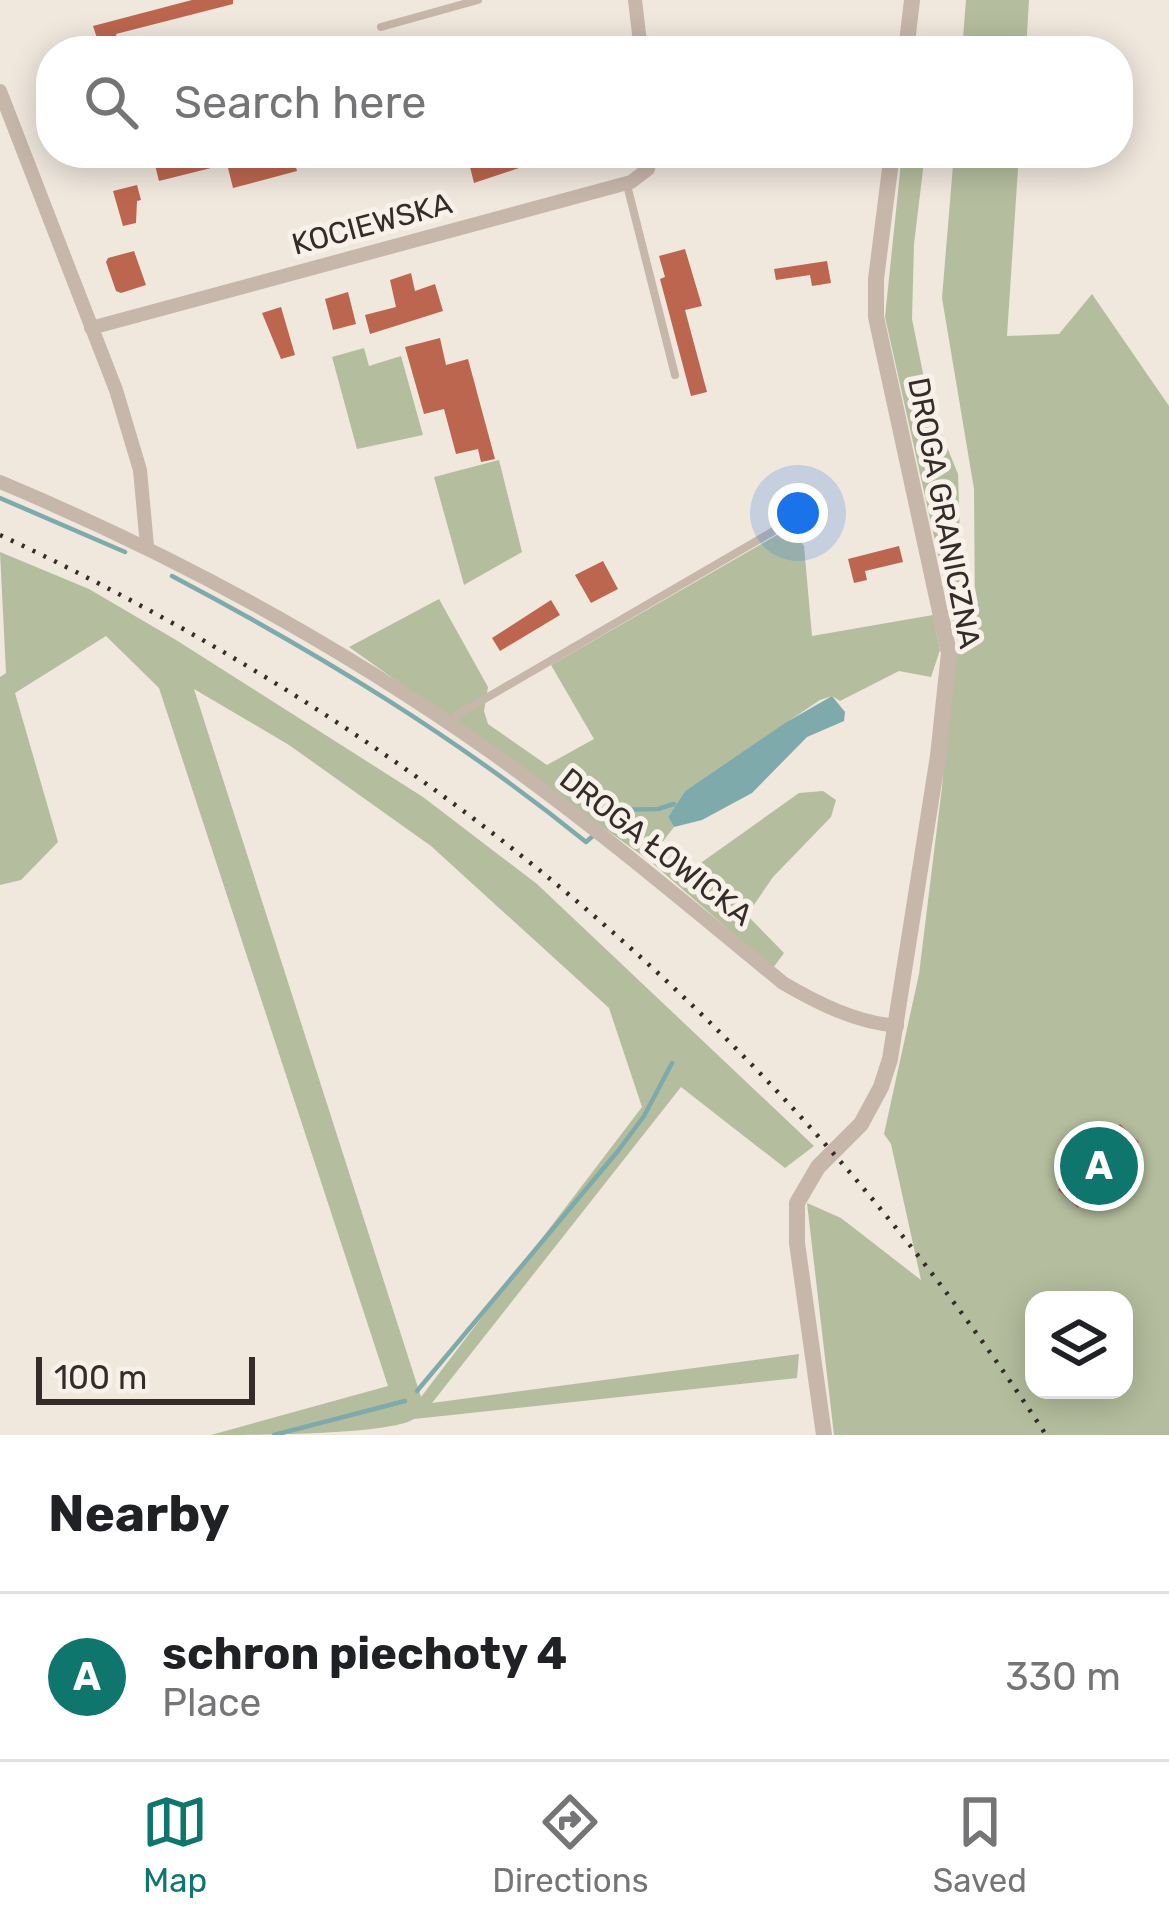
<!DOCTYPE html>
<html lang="en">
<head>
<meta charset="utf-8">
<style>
	:root { --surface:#fff; --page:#f2f2f2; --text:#202124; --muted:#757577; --line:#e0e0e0; --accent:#0f766e }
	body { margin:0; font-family:Rubik,sans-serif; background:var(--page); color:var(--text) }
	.controls { position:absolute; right:36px; bottom:36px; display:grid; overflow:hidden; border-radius:24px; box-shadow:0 6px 30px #0003 }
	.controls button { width:108px; height:108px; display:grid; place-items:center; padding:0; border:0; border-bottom:3px solid var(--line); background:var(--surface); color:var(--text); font:60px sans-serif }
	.scale { position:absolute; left:36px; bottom:30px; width:219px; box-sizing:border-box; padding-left:12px; border:6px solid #352c29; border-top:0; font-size:33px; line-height:42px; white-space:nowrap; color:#352c29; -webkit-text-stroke:9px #f8f1e9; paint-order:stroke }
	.you { position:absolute; left:798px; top:513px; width:42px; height:42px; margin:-30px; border:9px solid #fff; border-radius:50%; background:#1a73e8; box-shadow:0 0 0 18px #1a73e833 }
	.badge { display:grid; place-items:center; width:78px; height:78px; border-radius:50%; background:var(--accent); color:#fff; font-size:39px; font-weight:700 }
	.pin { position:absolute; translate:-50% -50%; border:6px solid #fff; box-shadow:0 3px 12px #0006 }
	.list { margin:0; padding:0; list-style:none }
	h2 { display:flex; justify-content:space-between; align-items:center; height:156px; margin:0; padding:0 48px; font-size:51px }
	h2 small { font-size:39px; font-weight:400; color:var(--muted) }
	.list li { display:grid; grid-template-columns:78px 1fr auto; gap:36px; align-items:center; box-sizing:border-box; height:168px; padding:0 48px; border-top:3px solid var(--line) }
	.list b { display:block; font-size:45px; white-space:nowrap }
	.list p { margin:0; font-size:39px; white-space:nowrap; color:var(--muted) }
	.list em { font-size:39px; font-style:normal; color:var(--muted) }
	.icon { flex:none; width:66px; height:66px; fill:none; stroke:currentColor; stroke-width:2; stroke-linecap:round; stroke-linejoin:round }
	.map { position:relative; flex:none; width:1169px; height:1435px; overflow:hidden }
	.search { position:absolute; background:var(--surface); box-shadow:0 6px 30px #0003; left:36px; right:36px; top:36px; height:132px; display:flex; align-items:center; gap:30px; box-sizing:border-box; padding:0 42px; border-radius:48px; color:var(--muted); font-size:45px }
	.sheet { height:324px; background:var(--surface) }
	nav { display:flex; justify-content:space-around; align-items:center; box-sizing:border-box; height:168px; border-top:3px solid var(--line); background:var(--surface); font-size:33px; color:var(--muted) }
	nav a { display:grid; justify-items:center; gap:6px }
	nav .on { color:var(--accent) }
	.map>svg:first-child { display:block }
	.green { fill:#b4be9e; fill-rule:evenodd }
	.water { fill:#7eaaab }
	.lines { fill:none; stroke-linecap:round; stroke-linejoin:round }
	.stream { stroke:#7eaaab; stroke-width:4.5 }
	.building { fill:#bc664f }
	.service { stroke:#c7b6aa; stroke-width:8 }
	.minor { stroke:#c7b6aa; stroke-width:14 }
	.tertiary { stroke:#c7b6aa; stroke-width:16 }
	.rail { stroke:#352c29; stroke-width:4.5; stroke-dasharray:3 9; stroke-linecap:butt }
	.labels { text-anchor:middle; stroke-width:10; stroke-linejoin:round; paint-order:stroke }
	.street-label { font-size:30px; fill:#352c29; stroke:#f8f1e9 }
</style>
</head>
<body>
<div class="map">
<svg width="1169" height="1435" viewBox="0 0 1169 1435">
	<rect width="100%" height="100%" fill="#f0e7dd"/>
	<g class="green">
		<path d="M966,0H1029L1026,51H962Z"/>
		<path d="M902,153H925L914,244L912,319L929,403L958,474L961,570L954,626L885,317Z"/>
		<path d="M954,153H1019L1007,336L1059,334L1092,294L1169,406V1435H834L807,1203L841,1218L921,1280L891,1144L884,1134L919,974L942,787L949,695L946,676L961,634L975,624L974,489L942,298ZM1034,1300H1124V1390H1034Z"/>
		<path d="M364,348L369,366L401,356L423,435L357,449L332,357Z"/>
		<path d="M499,460L522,552L464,585L434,477Z"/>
		<path d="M791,527L804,546L812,636L933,615L940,650L931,677L899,671L840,701L832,696L820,700L685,791L668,817L674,827L661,844L695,867L799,793L823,791L836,800L831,817L773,877L747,915L784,953L773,968L650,861L349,647L439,599L488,687L484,711L488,724L547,765L594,739L551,665Z"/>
		<path d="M0,552L89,589L176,640L423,797L537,884L814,1146L785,1168L681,1087L432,1403L799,1354L797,1378L414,1419C388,1435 251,1435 211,1435L388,1386L159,688L106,636L15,693L58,842L21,880L0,885V677L6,673ZM194,689L289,745L431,846L609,1008L642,1107L421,1397Z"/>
	</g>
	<path class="water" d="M832,696L845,712L844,721L807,737L752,793L702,820L674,827L668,817L685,791L785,723Z"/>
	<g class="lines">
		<g class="stream">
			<path d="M0,498L125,552"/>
			<path d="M172,576C318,653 458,738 586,842L594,835"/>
			<path d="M606,820L613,810L658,809L674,804"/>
			<path d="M417,1391L618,1151L644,1116L672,1063"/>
			<path d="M274,1435L405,1401"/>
		</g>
	</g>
	<g class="building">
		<path d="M192,0H233V4L116,34L120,51H75V47L98,41L93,26Z"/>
		<path d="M202,153H292L297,171L233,188L227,164L159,181L155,165Z"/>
		<path d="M494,153H515L519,168L474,183L469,163Z"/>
		<path d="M137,185L141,200L137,201L136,223L123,226L113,191Z"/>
		<path d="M685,249L702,306L685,310L707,392L691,396L660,279L665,277L659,256Z"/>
		<path d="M134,251L146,285L121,293L116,291L106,262L108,258Z"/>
		<path d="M827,261L831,283L812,286L810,275L776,280L774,269Z"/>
		<path d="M411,273L415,291L435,284L443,311L370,334L365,315L396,307L390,280Z"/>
		<path d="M348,292L356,324L333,330L325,299Z"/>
		<path d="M281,307L295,355L281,359L262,313Z"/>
		<path d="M440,338L446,365L468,359L495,459L481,462L478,449L456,454L444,409L424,414L405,347Z"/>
		<path d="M899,546L903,562L865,571L867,580L854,583L848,559Z"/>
		<path d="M603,561L618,589L591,603L575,575Z"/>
		<path d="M551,600L560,615L500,651L492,638Z"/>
		<path d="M1120,1124L1139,1142L1078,1208L1058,1190Z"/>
	</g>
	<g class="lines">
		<g class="service">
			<path d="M381,27L478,0"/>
			<path d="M627,185L675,375"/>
			<path d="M450,725L457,715L777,529"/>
		</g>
		<g class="minor">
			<path d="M635,0L641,51"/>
			<path d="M0,91L116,390L140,470L147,546"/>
			<path d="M91,328L631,182L648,169L651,153"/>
			<path d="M0,482C172,554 336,643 488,750C590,822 687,904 783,983C819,1004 855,1022 897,1026"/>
		</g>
		<g class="tertiary">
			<path d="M906,51L912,0"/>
			<path d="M824,1435L797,1243V1203L818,1167L861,1124L881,1087L890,1059L938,756L949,653L876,317V279L892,153"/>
		</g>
		<path class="rail" d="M0,535C432,737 785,1033 1046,1435"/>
	</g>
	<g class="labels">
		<g class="street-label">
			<text transform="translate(372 224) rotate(-15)" y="10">KOCIEWSKA</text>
			<text transform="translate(944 513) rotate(79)" y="10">DROGA GRANICZNA</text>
			<text transform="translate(656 847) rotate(38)" y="10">DROGA ŁOWICKA</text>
		</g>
	</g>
</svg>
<div class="controls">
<button><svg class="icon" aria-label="layers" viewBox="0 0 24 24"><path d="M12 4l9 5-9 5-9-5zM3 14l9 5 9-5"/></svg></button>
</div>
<div class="scale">100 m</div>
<div class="you"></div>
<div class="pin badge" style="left:1099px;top:1166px">A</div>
<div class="search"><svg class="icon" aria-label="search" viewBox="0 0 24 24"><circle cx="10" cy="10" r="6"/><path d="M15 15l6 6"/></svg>Search here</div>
</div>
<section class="sheet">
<h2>Nearby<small></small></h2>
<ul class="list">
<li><span class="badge">A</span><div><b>schron piechoty 4</b><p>Place</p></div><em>330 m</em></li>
</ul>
</section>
<nav>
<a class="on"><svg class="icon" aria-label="map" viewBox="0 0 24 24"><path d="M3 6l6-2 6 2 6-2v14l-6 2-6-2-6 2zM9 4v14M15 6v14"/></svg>Map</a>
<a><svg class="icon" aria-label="directions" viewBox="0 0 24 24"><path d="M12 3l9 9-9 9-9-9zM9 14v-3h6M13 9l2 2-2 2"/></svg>Directions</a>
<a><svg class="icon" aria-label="saved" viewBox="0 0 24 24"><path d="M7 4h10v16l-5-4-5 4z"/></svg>Saved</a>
</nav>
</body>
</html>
